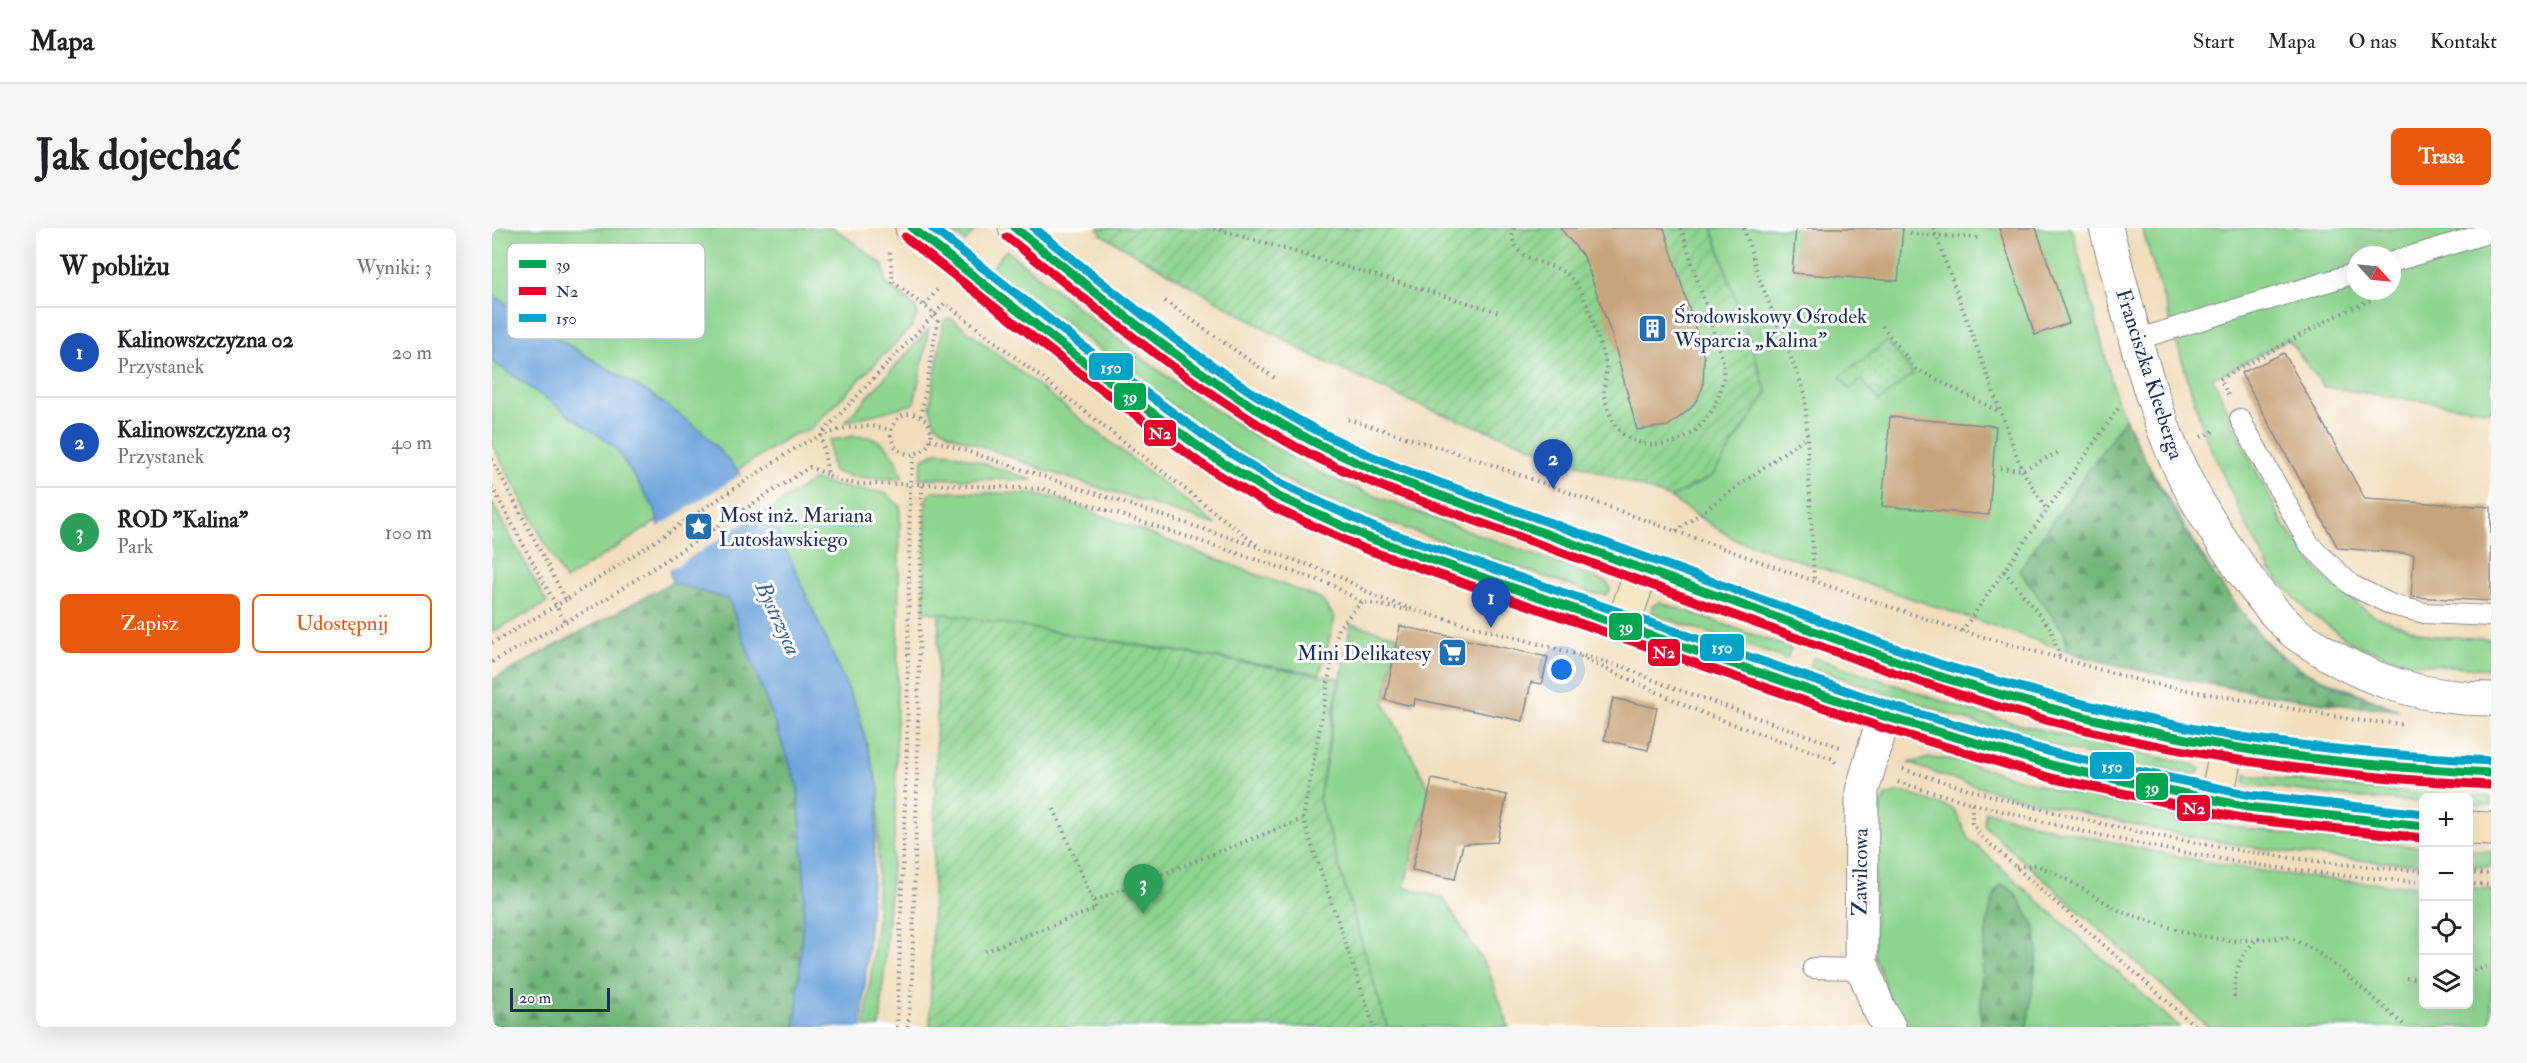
<!DOCTYPE html>
<html lang="pl">
<head>
<meta charset="utf-8">
<style>
	:root { --surface:#fff; --page:#f6f6f6; --text:#202124; --muted:#757577; --line:#e0e0e0; --accent:#ea580c }
	body { margin:0; font-family:"IM FELL Double Pica",serif; background:var(--page); color:var(--text) }
	.controls { position:absolute; right:18px; bottom:18px; display:grid; overflow:hidden; border-radius:9px; box-shadow:0 6px 24px #0002 }
	.controls button { width:54px; height:54px; display:grid; place-items:center; padding:0; border:0; border-bottom:2px solid var(--line); background:var(--surface); color:var(--text); font:30px sans-serif }
	.compass { position:absolute; left:1855px; top:18px; width:54px; height:54px; border-radius:50%; background:var(--surface); box-shadow:0 6px 24px #0002; rotate:117deg }
	.scale { position:absolute; left:18px; bottom:15px; width:100px; box-sizing:border-box; padding-left:6px; border:3px solid #1b2f5e; border-top:0; font-size:16px; line-height:21px; white-space:nowrap; color:#1b2f5e; -webkit-text-stroke:4px #fff; paint-order:stroke }
	.you { position:absolute; left:1070px; top:442px; width:21px; height:21px; margin:-15px; border:4px solid #fff; border-radius:50%; background:#1a73e8; box-shadow:0 0 0 9px #1a73e833 }
	.badge { display:grid; place-items:center; width:39px; height:39px; border-radius:50%; background:var(--accent); color:#fff; font-size:20px; font-weight:700 }
	.pin { position:absolute; translate:-50% -50px; filter:drop-shadow(0 2px 3px #0008) }
	.pin::after { content:''; position:absolute; top:32px; width:21px; height:18px; background:inherit; clip-path:polygon(0 0,100% 0,50% 100%) }
	.list { margin:0; padding:0; list-style:none }
	h2 { display:flex; justify-content:space-between; align-items:center; height:78px; margin:0; padding:0 24px; font-size:26px }
	h2 small { font-size:20px; font-weight:400; color:var(--muted) }
	.list li { display:grid; grid-template-columns:39px 1fr auto; gap:18px; align-items:center; box-sizing:border-box; height:90px; padding:0 24px; border-top:2px solid var(--line) }
	.list b { display:block; font-size:22px; white-space:nowrap }
	.list p { margin:0; font-size:20px; white-space:nowrap; color:var(--muted) }
	.list em { font-size:20px; font-style:normal; color:var(--muted) }
	.actions { display:flex; gap:12px; padding:18px 24px }
	.actions a { flex:1; padding:14px 0; border:2px solid var(--accent); border-radius:9px; text-align:center; font-size:21px; color:var(--accent) }
	.actions .main { background:var(--accent); color:#fff }
	.icon { flex:none; width:33px; height:33px; fill:none; stroke:currentColor; stroke-width:2; stroke-linecap:round; stroke-linejoin:round }
	.map { position:relative; flex:none; width:1999px; height:799px; overflow:hidden; border-radius:9px }
	header { display:flex; align-items:center; gap:36px; box-sizing:border-box; height:84px; padding:0 30px; background:var(--surface); border-bottom:2px solid var(--line) }
	header strong { font-size:28px }
	nav { display:flex; gap:33px; margin-inline-start:auto; font-size:21px }
	.intro { display:flex; align-items:center; justify-content:space-between; box-sizing:border-box; height:144px; padding:0 36px }
	h1 { margin:0; font-size:42px }
	.button { padding:15px 27px; border-radius:9px; background:var(--accent); color:#fff; font-size:21px; font-weight:700 }
	main { display:flex; gap:36px; padding:0 36px }
	aside { flex:1; background:var(--surface); border-radius:9px; box-shadow:0 6px 24px #0002 }
	.map>svg:first-child { display:block }
	.grass { fill:#8ed48f; stroke:#548276; stroke-width:1.5; fill-rule:evenodd }
	.forest { fill:url(#forest-firs); stroke:#46726c; stroke-width:1.5 }
	.park { fill:url(#park-dots); stroke:#548276; stroke-width:1.5 }
	.garden { fill:url(#garden-furrows); stroke:#548276; stroke-width:1.5 }
	.water { fill:#6ea4db; stroke:#446a9c; stroke-width:1.5 }
	.pier { fill:#f1ddbc }
	.building { fill:#c7a47b }
	.lines { fill:none; stroke-linecap:round; stroke-linejoin:round }
	.lane-casing { stroke:#86868d; stroke-width:22 }
	.street-casing { stroke:#86868d; stroke-width:35 }
	.secondary-casing { stroke:#86868d; stroke-width:35 }
	.path { stroke:#86868d; stroke-width:4; stroke-dasharray:1.5 4.5; stroke-linecap:butt }
	.lane { stroke:#fff; stroke-width:20 }
	.street { stroke:#fff; stroke-width:33 }
	.secondary { stroke:#f9e7c3; stroke-width:33 }
	.bus-1-casing { stroke:#fff; stroke-width:14 }
	.bus-2-casing { stroke:#fff; stroke-width:14 }
	.bus-3-casing { stroke:#fff; stroke-width:14 }
	.bus-1 { stroke:#00a651; stroke-width:9 }
	.bus-2 { stroke:#e4002b; stroke-width:9 }
	.bus-3 { stroke:#01a3c8; stroke-width:9 }
	.labels { text-anchor:middle; stroke-width:6; stroke-linejoin:round; paint-order:stroke }
	.poi-label { font-size:21px; fill:#1b2f5e; stroke:#fff; text-anchor:start }
	.street-label { font-size:21px; fill:#1b2f5e; stroke:#fff }
	.water-label { font-size:22px; font-style:italic; fill:#3c5e90; stroke:#fff }
	.key { fill:#fff; stroke:#bbc1cf; stroke-width:1.5 }
	.key-label { font-size:16px; fill:#1b2f5e }
	.line-badge { stroke:#fff; stroke-width:2 }
	.badge-label { font-size:16px; text-anchor:middle; font-weight:bold; fill:#fff }
</style>
</head>
<body>
<header>
<strong>Mapa</strong>
<nav><a>Start</a><a>Mapa</a><a>O nas</a><a>Kontakt</a></nav>
</header>
<div class="intro"><h1>Jak dojechać</h1><a class="button">Trasa</a></div>
<main>
<aside>
<h2>W pobliżu<small>Wyniki: 3</small></h2>
<ul class="list">
<li><span class="badge" style="background:#1a4fb4">1</span><div><b>Kalinowszczyzna 02</b><p>Przystanek</p></div><em>20 m</em></li>
<li><span class="badge" style="background:#1a4fb4">2</span><div><b>Kalinowszczyzna 03</b><p>Przystanek</p></div><em>40 m</em></li>
<li><span class="badge" style="background:#2e9e5b">3</span><div><b>ROD &quot;Kalina&quot;</b><p>Park</p></div><em>100 m</em></li>
</ul>
<div class="actions"><a class="main">Zapisz</a><a>Udostępnij</a></div>
</aside>
<div class="map">
<svg width="1999" height="799" viewBox="0 0 1999 799">
	<defs>
		<pattern id="forest-firs" width="22" height="20" patternUnits="userSpaceOnUse" patternTransform="scale(1.5)"><rect width="22" height="20" fill="#72b67a"/><path d="M5 1l3.5 6h-7zM16 11l3.5 6h-7z" fill="#5d9467"/></pattern>
		<pattern id="park-dots" width="8" height="8" patternUnits="userSpaceOnUse" patternTransform="scale(1.5)"><rect width="8" height="8" fill="#8ed48f"/><path d="M2 2h.1M6 6h.1" fill="none" stroke="#7ab67e" stroke-width="1.8" stroke-linecap="round"/></pattern>
		<pattern id="garden-furrows" width="10" height="10" patternUnits="userSpaceOnUse" patternTransform="scale(1.5)"><rect width="10" height="10" fill="#8ed48f"/><path d="M-1 1l2-2M0 10L10 0M9 11l2-2" fill="none" stroke="#7ab67e"/></pattern>
	</defs>
	<rect width="100%" height="100%" fill="#fff"/>
	<filter id="ink" filterUnits="userSpaceOnUse"><feTurbulence type="fractalNoise" baseFrequency=".0167" numOctaves="2"/><feDisplacementMap in="SourceGraphic" scale="12" xChannelSelector="R" yChannelSelector="G"/><feConvolveMatrix kernelMatrix="1 2 1 2 8 2 1 2 1" color-interpolation-filters="sRGB"/></filter>
	<filter id="wash" filterUnits="userSpaceOnUse"><feTurbulence type="fractalNoise" baseFrequency=".008" numOctaves="4" result="noise"/><feDisplacementMap in="SourceGraphic" scale="24" xChannelSelector="R" yChannelSelector="G"/><feGaussianBlur stdDeviation="1.35" result="paint"/><feColorMatrix in="noise" values="0 0 0 0 0 0 0 0 0 0 0 0 0 0 0 0 0 1.4 0 .05"/><feComposite in="paint" operator="in"/></filter>
	<g filter="url(#wash)">
		<rect width="100%" height="100%" fill="#f1ddbc"/>
		<g class="grass">
			<path d="M0,0H342L391,37L394,55L422,77L426,86L420,98L318,202L300,207L73,352L0,216Z"/>
			<path d="M455,0H485L473,14Z"/>
			<path d="M1220,0H1580L1624,170L1650,226L1728,358L1764,403L1789,428L1814,444L1907,482L1839,476L1750,462L1659,445L1588,427L1242,311L1178,270L1220,248L1275,165Z"/>
			<path d="M1650,0H1999V183L1832,159L1796,111L1729,147L1721,149L1746,206L1790,294L1827,344L1880,387L1939,408L1999,411V441L1920,435L1863,417L1815,383L1778,342L1754,296L1713,208ZM1864,27H1900V63H1864Z"/>
			<path d="M514,22C615,103 713,186 829,245C855,258 883,267 909,278C977,304 1047,327 1114,354L1118,358V363L1114,367L1103,366L854,280L801,256L713,202L500,39Z"/>
			<path d="M459,90L725,297L558,244L458,206L443,195L438,179L452,92Z"/>
			<path d="M437,101L422,176L353,194Z"/>
			<path d="M361,208C367,209 375,208 380,210C398,216 408,235 410,251L360,249L340,243L337,213Z"/>
			<path d="M444,224L461,225L541,252L427,250L431,231Z"/>
			<path d="M321,252L359,261L393,265L408,278L403,595L388,799H373L385,691L387,561L366,484L277,283Z"/>
			<path d="M441,263L538,266L564,270L829,371L843,390L828,446L432,383L434,271Z"/>
			<path d="M0,275L55,375L0,404Z"/>
			<path d="M1168,374L1299,420L1295,431L1163,387L1160,384V378Z"/>
			<path d="M859,396L906,408L892,475L938,562L912,659L951,670L996,741L1017,799H895L827,572Z"/>
			<path d="M1322,429L1470,480L1526,496L1625,521L1703,537L1708,542L1703,547C1572,530 1442,481 1317,439Z"/>
			<path d="M1438,530L1463,532L1565,562L1717,595L1800,607L1931,619V636C1815,632 1697,611 1584,583C1528,570 1470,557 1417,535Z"/>
			<path d="M1753,547L1881,562L1999,569V577L1977,576L1976,570H1932L1931,574L1876,571L1753,556Z"/>
			<path d="M1405,565H1415L1462,581L1477,611L1687,799H1417L1399,774L1382,727L1384,588L1394,568Z"/>
			<path d="M1493,583C1637,621 1782,653 1931,658L1932,776H1976L1977,660L1999,661V799H1716L1499,604L1492,597Z"/>
			<path d="M1976,622L1999,623V639L1977,638Z"/>
		</g>
		<g class="forest">
			<path d="M1633,190C1664,257 1702,324 1748,382C1760,399 1774,417 1791,429C1825,454 1868,467 1907,482C1840,478 1774,466 1707,454C1664,445 1619,438 1577,424L1572,404L1527,342Z"/>
			<path d="M180,354L237,372L306,558L313,661L304,799H0V452Z"/>
			<path d="M1509,657L1516,659L1524,666L1543,699L1546,722L1535,799H1489C1488,771 1490,676 1509,657Z"/>
		</g>
		<path class="park" d="M1395,113L1421,146L1387,173L1370,152L1358,161L1348,149Z"/>
		<g class="garden">
			<path d="M606,0H1220L1275,165L1220,248L1178,270L919,174L819,127L609,6Z"/>
			<path d="M447,385L847,450L827,572L895,799H438Z"/>
		</g>
		<path class="water" d="M0,66L60,107L160,167L210,203L245,242L277,283L366,484L387,561L370,799H304L313,661L306,558L237,372L180,354L163,281L123,219L0,133Z"/>
		<path class="pier" d="M251,245L278,279L175,344L164,300Z"/>
		<g id="blocks">
			<g class="building">
				<path d="M1068,0H1172L1212,129L1211,158L1206,170L1199,180L1176,198L1145,202L1121,111L1092,29Z"/>
				<path d="M1304,0H1411L1406,53L1300,45Z"/>
				<path d="M1507,0H1544L1577,95L1543,107Z"/>
				<path d="M1792,125L1873,271L1999,279V373L1919,369L1922,326L1846,320L1749,145Z"/>
				<path d="M1398,189L1504,198L1497,287L1390,278Z"/>
				<path d="M908,398L1056,429L1050,456L1039,454L1031,493L923,471L922,478L893,472Z"/>
				<path d="M1121,470L1165,480L1156,522L1112,512Z"/>
				<path d="M940,551L1015,567L1005,614L971,616L963,651L920,642Z"/>
			</g>
		</g>
	</g>
	<g filter="url(#ink)">
		<use href="#blocks" fill-opacity="0" stroke="#86868d" stroke-width="1.5"/>
		<g class="lines">
			<defs>
				<g id="lane">
					<path d="M1900,34L1999,4"/>
					<path d="M1643,112L1864,45"/>
					<path d="M1748,191L1817,316L1859,357L1900,377L1933,385L1999,388"/>
					<path d="M1321,740L1369,741"/>
				</g>
				<g id="street">
					<path d="M1614,0C1634,74 1651,151 1680,222C1696,260 1717,295 1741,329C1758,355 1778,382 1801,403C1807,409 1816,413 1823,418C1877,454 1934,471 1999,471"/>
					<path d="M1392,488L1370,563L1369,741L1371,739L1386,779L1397,799"/>
				</g>
				<g id="secondary">
					<path d="M420,0L593,135L715,225L785,268L877,310L1392,488L1566,539L1756,579L1932,598"/>
					<path d="M523,0C642,95 759,197 903,251L1443,447C1628,507 1805,537 1999,545"/>
					<path d="M1130,399L1150,341"/>
					<path d="M1724,573L1735,519"/>
					<path d="M1976,600L1999,601"/>
				</g>
			</defs>
			<use href="#lane" class="lane-casing"/>
			<use href="#street" class="street-casing"/>
			<use href="#secondary" class="secondary-casing"/>
			<g class="path">
				<path d="M722,0L1007,84"/>
				<path d="M1022,0C1013,34 1058,32 1076,47C1096,65 1106,112 1114,137C1115,147 1112,155 1112,165C1113,173 1118,188 1122,195C1137,223 1181,222 1203,203C1222,186 1234,159 1231,133L1189,0"/>
				<path d="M1252,0L1267,50L1313,165L1322,353"/>
				<path d="M1441,0L1530,242L1555,282"/>
				<path d="M1418,6L1488,10"/>
				<path d="M398,24L401,54L443,86L446,91L429,189"/>
				<path d="M673,73L784,151"/>
				<path d="M433,77L445,62"/>
				<path d="M1390,98L1424,141L1508,184"/>
				<path d="M1736,167L1728,151L1840,90L1898,63"/>
				<circle cx="419" cy="206" r="20"/>
				<path d="M856,191L981,230L1322,353L1470,403L1656,455L1863,492L1909,496"/>
				<path d="M1709,209L1724,202"/>
				<path d="M438,211L769,320L849,349L884,369L929,384L1132,439L1173,457L1348,519"/>
				<path d="M0,231L74,372L305,219C333,204 367,192 399,202"/>
				<path d="M1508,240L1530,242L1567,224"/>
				<path d="M0,259L73,394"/>
				<path d="M1184,303L1315,208"/>
				<path d="M765,317L453,75L329,206L336,247L351,254L369,256H430L551,261L838,356L870,374L916,382"/>
				<path d="M1512,343L1559,401L1568,431"/>
				<path d="M870,374L846,400L811,591L882,799"/>
				<path d="M1470,403L1628,178"/>
				<path d="M0,415L74,372"/>
				<path d="M1088,429L1213,486L1341,531L1344,535"/>
				<path d="M0,434L106,376L318,239L336,247"/>
				<path d="M1411,541C1578,595 1757,632 1932,643"/>
				<path d="M1406,554C1578,605 1752,644 1932,654"/>
				<path d="M1480,576V595L1490,609L1704,799"/>
				<path d="M562,581L601,673L811,591"/>
				<path d="M1524,639L1545,637L1565,646L1630,684L1699,706L1738,713L1797,709L1821,721L1854,746L1914,799"/>
				<path d="M1976,645L1999,646"/>
				<path d="M1976,656L1999,657"/>
				<path d="M493,723L604,681L601,673"/>
				<path d="M1976,744L1999,738"/>
				<path d="M1914,750L1932,751"/>
				<path d="M1742,769C1742,747 1748,722 1768,710"/>
				<path d="M405,799L415,516L418,256L422,226"/>
				<path d="M416,799L420,754L425,555L430,256"/>
			</g>
			<use href="#lane" class="lane"/>
			<use href="#street" class="street"/>
			<use href="#secondary" class="secondary"/>
			<defs>
				<g id="bus-1">
					<path d="M420,0L593,135L715,225L785,268L877,310L1392,488L1566,539L1756,579L1932,598"/>
					<path d="M523,0C612,71 700,146 800,202C833,221 868,236 903,251L1443,447C1533,475 1624,499 1718,515C1811,532 1905,540 1999,545"/>
				</g>
				<g id="bus-2">
					<path d="M413,9L586,144L708,235L780,279L873,321L1388,499L1563,551L1754,591L1931,610"/>
					<path d="M515,9C605,81 693,154 792,212C826,232 862,247 899,262C1021,307 1144,351 1266,396C1369,433 1471,472 1578,498C1716,533 1856,549 1998,557"/>
				</g>
				<g id="bus-3">
					<path d="M440,0L600,125L722,215L791,257L881,299L1396,477L1569,527L1758,567L1932,586"/>
					<path d="M542,0C626,68 710,137 804,191C837,210 872,225 907,240L1447,436C1537,463 1627,487 1719,504C1812,520 1905,528 1999,533"/>
				</g>
			</defs>
			<use href="#bus-1" class="bus-1-casing"/>
			<use href="#bus-2" class="bus-2-casing"/>
			<use href="#bus-3" class="bus-3-casing"/>
			<use href="#bus-1" class="bus-1"/>
			<use href="#bus-2" class="bus-2"/>
			<use href="#bus-3" class="bus-3"/>
		</g>
	</g>
	<defs>
		<symbol id="building-square" viewBox="-11 -11 22 22"><rect x="-9" y="-9" width="18" height="18" rx="4" fill="#1f6fb2" stroke="#fff"/><path d="M-4-6H4V6H1V3H-1V6H-4ZM-2.5-4.3h1.7v1.8h-1.7ZM.8-4.3h1.7v1.8H.8ZM-2.5-1h1.7V.8h-1.7ZM.8-1h1.7V.8H.8Z" fill="#fff"/></symbol>
		<symbol id="sight-square" viewBox="-11 -11 22 22"><rect x="-9" y="-9" width="18" height="18" rx="4" fill="#1f6fb2" stroke="#fff"/><path d="M0-6L1.8-2.2L6-1.7L2.9 1.2L3.7 5.4L0 3.3L-3.7 5.4L-2.9 1.2L-6-1.7L-1.8-2.2Z" fill="#fff"/></symbol>
		<symbol id="supermarket-square" viewBox="-11 -11 22 22"><rect x="-9" y="-9" width="18" height="18" rx="4" fill="#1f6fb2" stroke="#fff"/><path d="M-6-5.5h2.5l.6 2H6L4.5 2H-2.5L-4.4-4H-6ZM-1.5 3.2a1.3 1.3 0 1 0 .1 0ZM3 3.2a1.3 1.3 0 1 0 .1 0Z" fill="#fff"/></symbol>
	</defs>
	<g fill-rule="evenodd">
		<use href="#building-square" x="1144" y="84" width="33" height="33"/>
		<use href="#sight-square" x="190" y="282" width="33" height="33"/>
		<use href="#supermarket-square" x="944" y="408" width="33" height="33"/>
	</g>
	<g class="labels">
		<g class="poi-label">
			<text x="1182" y="95">Środowiskowy Ośrodek<tspan x="1182" dy="24">Wsparcia „Kalina”</tspan></text>
			<text x="227" y="294">Most inż. Mariana<tspan x="227" dy="24">Lutosławskiego</tspan></text>
			<text x="939" y="432" text-anchor="end">Mini Delikatesy</text>
		</g>
		<g class="street-label">
			<text transform="translate(1658 146) rotate(72)" y="7">Franciszka Kleeberga</text>
			<text transform="translate(1368 644) rotate(-89)" y="7">Zawilcowa</text>
		</g>
		<g class="water-label">
			<text transform="translate(287 390) rotate(65)" y="8">Bystrzyca</text>
		</g>
	</g>
	<rect x="15" y="15" width="198" height="96" rx="9" class="key"/>
	<rect x="27" y="32" width="27" height="8" fill="#00a651"/>
	<rect x="27" y="59" width="27" height="8" fill="#e4002b"/>
	<rect x="27" y="86" width="27" height="8" fill="#01a3c8"/>
	<g class="key-label">
		<text x="64" y="42">39</text>
		<text x="64" y="69">N2</text>
		<text x="64" y="96">150</text>
	</g>
	<g class="line-badge">
		<rect x="596" y="124" width="46" height="29" rx="6" fill="#01a3c8"/>
		<rect x="621" y="154" width="34" height="29" rx="6" fill="#00a651"/>
		<rect x="651" y="191" width="34" height="28" rx="6" fill="#e4002b"/>
		<rect x="1116" y="384" width="35" height="29" rx="6" fill="#00a651"/>
		<rect x="1207" y="405" width="46" height="29" rx="6" fill="#01a3c8"/>
		<rect x="1155" y="410" width="34" height="29" rx="6" fill="#e4002b"/>
		<rect x="1597" y="523" width="46" height="29" rx="6" fill="#01a3c8"/>
		<rect x="1643" y="544" width="34" height="29" rx="6" fill="#00a651"/>
		<rect x="1684" y="566" width="35" height="28" rx="6" fill="#e4002b"/>
	</g>
	<g class="badge-label">
		<text x="619" y="145">150</text>
		<text x="638" y="174">39</text>
		<text x="668" y="211">N2</text>
		<text x="1134" y="404">39</text>
		<text x="1230" y="425">150</text>
		<text x="1172" y="430">N2</text>
		<text x="1620" y="544">150</text>
		<text x="1660" y="565">39</text>
		<text x="1702" y="586">N2</text>
	</g>
</svg>
<div class="controls">
<button>+</button>
<button>−</button>
<button><svg class="icon" aria-label="locate" viewBox="0 0 24 24"><circle cx="12" cy="12" r="6"/><path d="M12 2v4M12 18v4M2 12h4M18 12h4"/></svg></button>
<button><svg class="icon" aria-label="layers" viewBox="0 0 24 24"><path d="M12 4l9 5-9 5-9-5zM3 14l9 5 9-5"/></svg></button>
</div>
<svg class="compass" viewBox="-18 -18 36 36"><path d="M0-13l5 13h-10z" fill="#e53935"/><path d="M0 13l5-13h-10z" fill="#757577"/></svg>
<div class="scale">20 m</div>
<div class="you"></div>
<div class="pin badge" style="left:999px;top:400px;background:#1a4fb4">1</div>
<div class="pin badge" style="left:1061px;top:261px;background:#1a4fb4">2</div>
<div class="pin badge" style="left:651px;top:686px;background:#2e9e5b">3</div>
</div>
</main>
</body>
</html>
